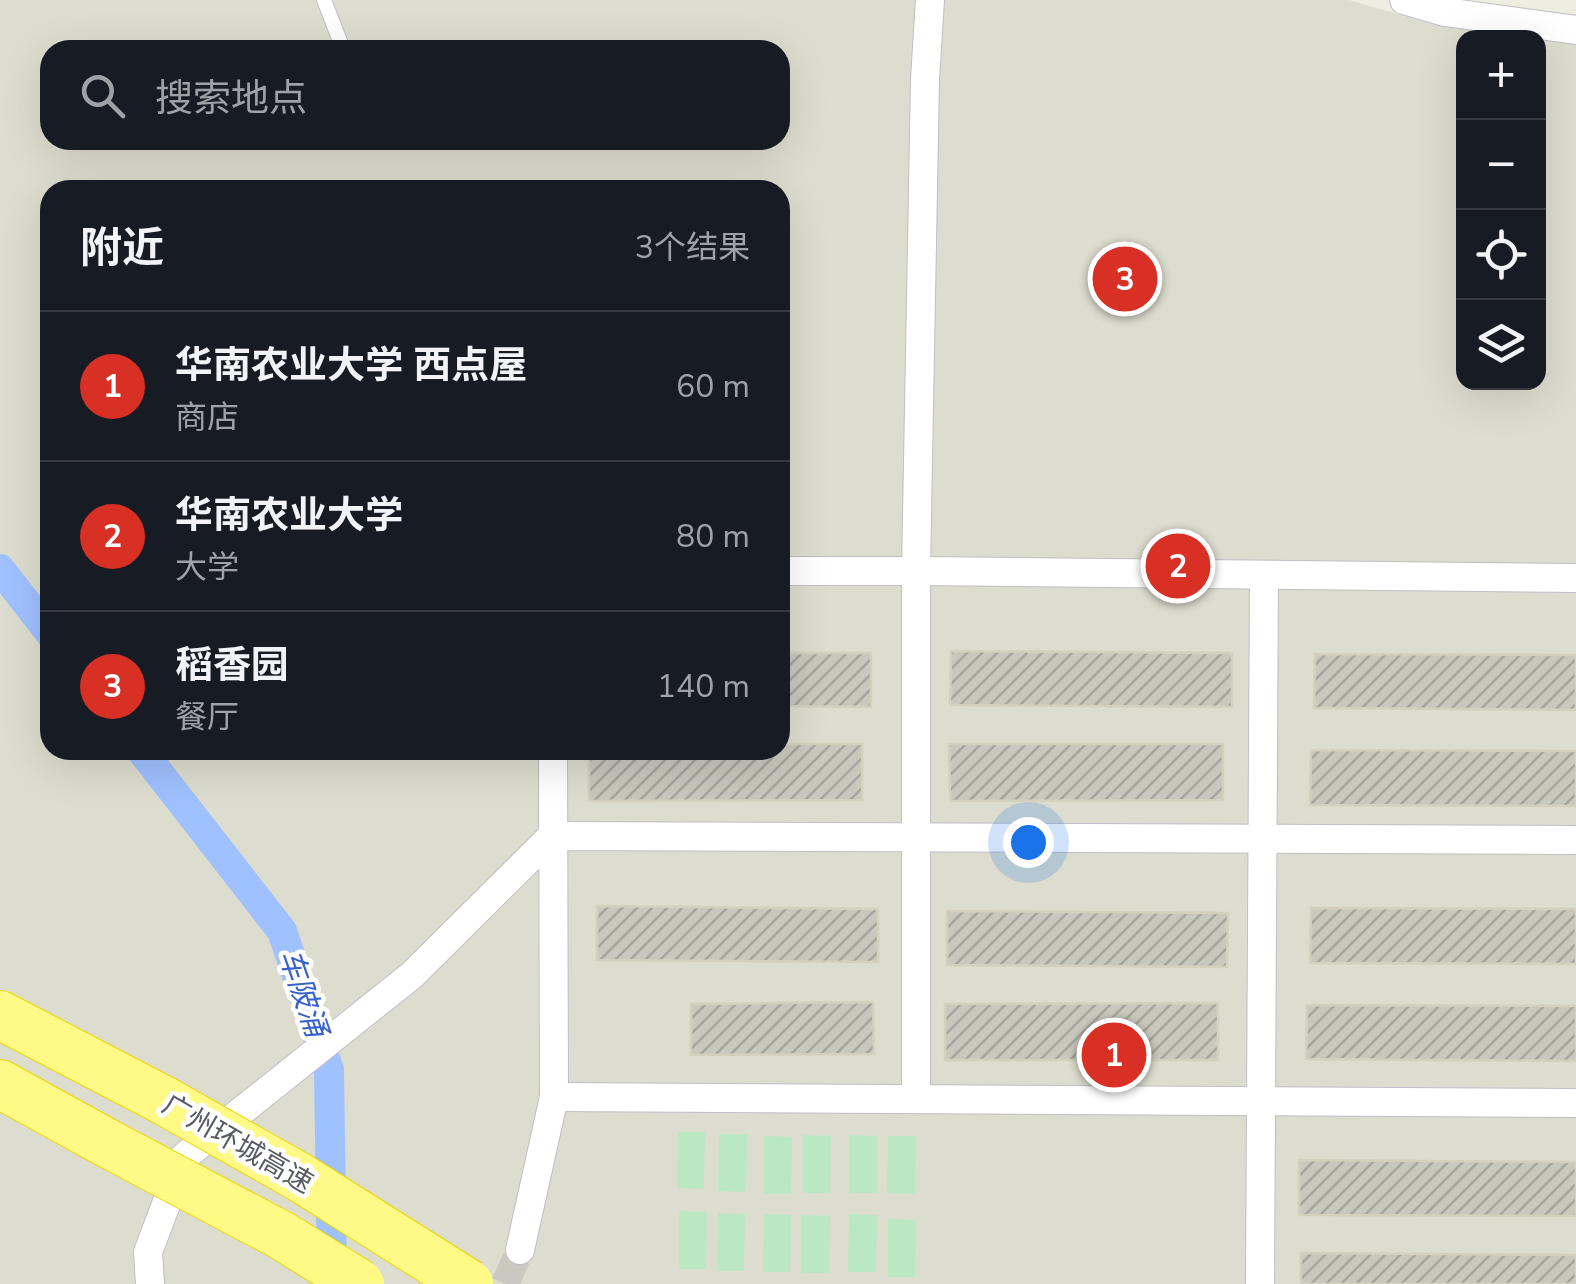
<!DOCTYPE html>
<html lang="zh">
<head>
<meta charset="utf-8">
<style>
	:root { --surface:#171b24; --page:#20242c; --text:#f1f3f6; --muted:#9ea1a6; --line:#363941; --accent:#d93025 }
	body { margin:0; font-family:"Nunito Sans","Noto Sans SC",sans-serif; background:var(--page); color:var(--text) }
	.controls { position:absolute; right:30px; top:30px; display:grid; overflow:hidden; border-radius:20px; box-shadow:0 10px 40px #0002 }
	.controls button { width:90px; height:90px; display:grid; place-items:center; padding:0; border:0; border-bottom:2px solid var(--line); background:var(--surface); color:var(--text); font:50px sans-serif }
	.you { position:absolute; left:1028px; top:842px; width:35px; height:35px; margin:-25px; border:8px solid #fff; border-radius:50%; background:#1a73e8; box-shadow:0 0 0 15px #1a73e833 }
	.badge { display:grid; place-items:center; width:65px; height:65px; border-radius:50%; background:var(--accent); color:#fff; font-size:32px; font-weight:700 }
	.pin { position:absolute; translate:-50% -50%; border:5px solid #fff; box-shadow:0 2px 10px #0006 }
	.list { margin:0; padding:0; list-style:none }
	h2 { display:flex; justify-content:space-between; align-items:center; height:130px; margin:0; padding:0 40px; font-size:42px }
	h2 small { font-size:32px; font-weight:400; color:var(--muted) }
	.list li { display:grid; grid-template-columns:65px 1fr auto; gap:30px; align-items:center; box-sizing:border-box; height:150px; padding:0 40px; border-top:2px solid var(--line) }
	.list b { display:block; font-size:38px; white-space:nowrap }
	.list p { margin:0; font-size:32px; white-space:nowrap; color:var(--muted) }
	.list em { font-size:32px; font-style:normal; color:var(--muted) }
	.icon { flex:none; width:55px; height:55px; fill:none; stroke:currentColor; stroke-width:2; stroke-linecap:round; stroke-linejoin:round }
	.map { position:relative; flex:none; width:1576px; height:1284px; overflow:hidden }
	.search { position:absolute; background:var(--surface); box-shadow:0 10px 40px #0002; left:40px; top:40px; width:750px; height:110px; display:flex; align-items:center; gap:25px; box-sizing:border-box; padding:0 35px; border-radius:30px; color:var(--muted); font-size:38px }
	.panel { position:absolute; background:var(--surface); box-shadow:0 10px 40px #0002; left:40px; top:180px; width:750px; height:580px; border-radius:30px }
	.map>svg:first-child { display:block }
	.education { fill:#ddddcf; fill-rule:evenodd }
	.grass { fill:#bae8c4 }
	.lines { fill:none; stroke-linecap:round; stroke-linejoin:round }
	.canal { stroke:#9fc1ff; stroke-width:30 }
	.building { fill:url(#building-hatch); stroke:#d3d1be; stroke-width:2.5 }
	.minor-tunnel { stroke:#c9c9c1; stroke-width:28; stroke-dasharray:28 14; stroke-linecap:butt }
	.service-casing { stroke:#bebfc6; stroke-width:16 }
	.minor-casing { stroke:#bebfc6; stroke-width:30 }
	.motorway-casing { stroke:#eed600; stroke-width:50 }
	.service { stroke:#fff; stroke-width:14 }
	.minor { stroke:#fff; stroke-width:28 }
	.motorway { stroke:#fffa86; stroke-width:48 }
	.motorway-bridge-casing { stroke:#eed600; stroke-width:50; stroke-linecap:butt }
	.motorway-bridge { stroke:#fffa86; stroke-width:48 }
	.labels { text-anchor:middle; stroke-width:9; stroke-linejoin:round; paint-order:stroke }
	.street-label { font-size:28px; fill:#595b63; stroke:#fff }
	.water-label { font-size:30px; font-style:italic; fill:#3761cd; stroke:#fff }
</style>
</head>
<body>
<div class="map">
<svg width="1576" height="1284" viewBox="0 0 1576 1284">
	<defs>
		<pattern id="building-hatch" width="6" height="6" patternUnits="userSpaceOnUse" patternTransform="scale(2.5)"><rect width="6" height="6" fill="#c9c8bd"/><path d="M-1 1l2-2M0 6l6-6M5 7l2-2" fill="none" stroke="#a6a59d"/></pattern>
	</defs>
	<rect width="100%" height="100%" fill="#eeeee0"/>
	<path class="education" d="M0,0H1349L1435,25L1576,40V1284H0ZM1464,38H1538V382H1464ZM50,50H780V140H50ZM50,190H780V750H50Z"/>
	<g class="grass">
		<path d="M678,1132H705L704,1189L677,1188Z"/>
		<path d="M719,1134H747L746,1192L718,1191Z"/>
		<path d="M803,1135L831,1136L830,1193H803Z"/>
		<path d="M850,1135L877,1136V1193H849Z"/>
		<path d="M764,1136L792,1137L791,1194H764Z"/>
		<path d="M888,1136H916L915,1194L887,1193Z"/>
		<path d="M679,1211L707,1212L706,1269H679Z"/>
		<path d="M718,1213L745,1214L744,1271H717Z"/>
		<path d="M764,1214L791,1215L790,1272H763Z"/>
		<path d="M849,1214L877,1215L876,1272H848Z"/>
		<path d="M802,1215L830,1216L829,1273H801Z"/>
		<path d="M888,1219L916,1220L915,1277H888Z"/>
	</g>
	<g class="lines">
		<g class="canal">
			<path d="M0,569L50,633"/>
			<path d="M141,750L282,931L329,1070L332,1276"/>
		</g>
	</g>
	<g class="building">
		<path d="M951,651L1232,653V707L950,705Z"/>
		<path d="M780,653H871V707L780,706Z"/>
		<path d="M1315,654L1576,655V710L1314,708Z"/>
		<path d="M780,744H862V800L589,801V750H780Z"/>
		<path d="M949,744H1223V800L950,801Z"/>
		<path d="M1311,750L1576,751V806L1310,805Z"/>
		<path d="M597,906L878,909V962L597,960Z"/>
		<path d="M1311,908L1576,909V964L1310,963Z"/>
		<path d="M947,911L1228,913L1227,967L947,965Z"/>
		<path d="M873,1002L874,1054L691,1055V1004Z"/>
		<path d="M1218,1003V1060H945V1004Z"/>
		<path d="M1307,1005L1576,1006V1061L1306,1059Z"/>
		<path d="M1299,1160L1576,1162V1216L1299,1215Z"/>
		<path d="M1301,1253L1576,1255V1284H1301Z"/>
	</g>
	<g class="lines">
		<path class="minor-tunnel" d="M505,1284L520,1250"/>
		<defs>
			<path id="service" d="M324,0L340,41"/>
			<g id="minor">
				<path d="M1404,0L1445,12L1576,30"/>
				<path d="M780,571H916L1576,578"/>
				<path d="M554,1097L1576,1103"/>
				<path d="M916,1098V571L925,79L930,0"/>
				<path d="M520,1250L554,1097L553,750"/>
				<path d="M150,1284L148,1252L184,1157L412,975L552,836L1576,840"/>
				<path d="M1260,1284L1264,575"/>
			</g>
			<g id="motorway">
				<path d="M0,1015L165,1101"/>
				<path d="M0,1084L107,1143"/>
			</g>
		</defs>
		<use href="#service" class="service-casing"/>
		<use href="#minor" class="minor-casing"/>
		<use href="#motorway" class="motorway-casing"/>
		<use href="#service" class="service"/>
		<use href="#minor" class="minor"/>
		<use href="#motorway" class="motorway"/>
		<defs>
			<g id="motorway-bridge">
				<path d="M165,1101L301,1178L469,1284"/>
				<path d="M107,1143L281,1235L360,1284"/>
			</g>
		</defs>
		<use href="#motorway-bridge" class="motorway-bridge-casing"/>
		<use href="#motorway-bridge" class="motorway-bridge"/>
	</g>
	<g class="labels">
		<g class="street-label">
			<text transform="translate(238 1143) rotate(30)" y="10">广州环城高速</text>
		</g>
		<g class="water-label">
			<text transform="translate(303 993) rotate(71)" y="10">车陂涌</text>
		</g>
	</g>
</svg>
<div class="controls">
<button>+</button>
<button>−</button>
<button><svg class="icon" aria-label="locate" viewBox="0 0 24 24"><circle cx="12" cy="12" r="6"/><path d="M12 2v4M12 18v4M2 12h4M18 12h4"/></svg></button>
<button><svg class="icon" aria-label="layers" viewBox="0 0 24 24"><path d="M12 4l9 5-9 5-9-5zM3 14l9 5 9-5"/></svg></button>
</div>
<div class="you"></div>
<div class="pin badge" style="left:1114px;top:1055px">1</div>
<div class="pin badge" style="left:1178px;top:566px">2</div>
<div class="pin badge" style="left:1125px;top:279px">3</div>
<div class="search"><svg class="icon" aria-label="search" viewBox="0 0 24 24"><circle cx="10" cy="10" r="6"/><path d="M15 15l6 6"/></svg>搜索地点</div>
<section class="panel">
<h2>附近<small>3个结果</small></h2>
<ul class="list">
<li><span class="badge">1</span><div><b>华南农业大学 西点屋</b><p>商店</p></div><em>60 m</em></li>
<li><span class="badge">2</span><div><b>华南农业大学</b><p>大学</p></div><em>80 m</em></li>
<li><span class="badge">3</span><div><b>稻香园</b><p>餐厅</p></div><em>140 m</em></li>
</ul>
</section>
</div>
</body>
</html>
